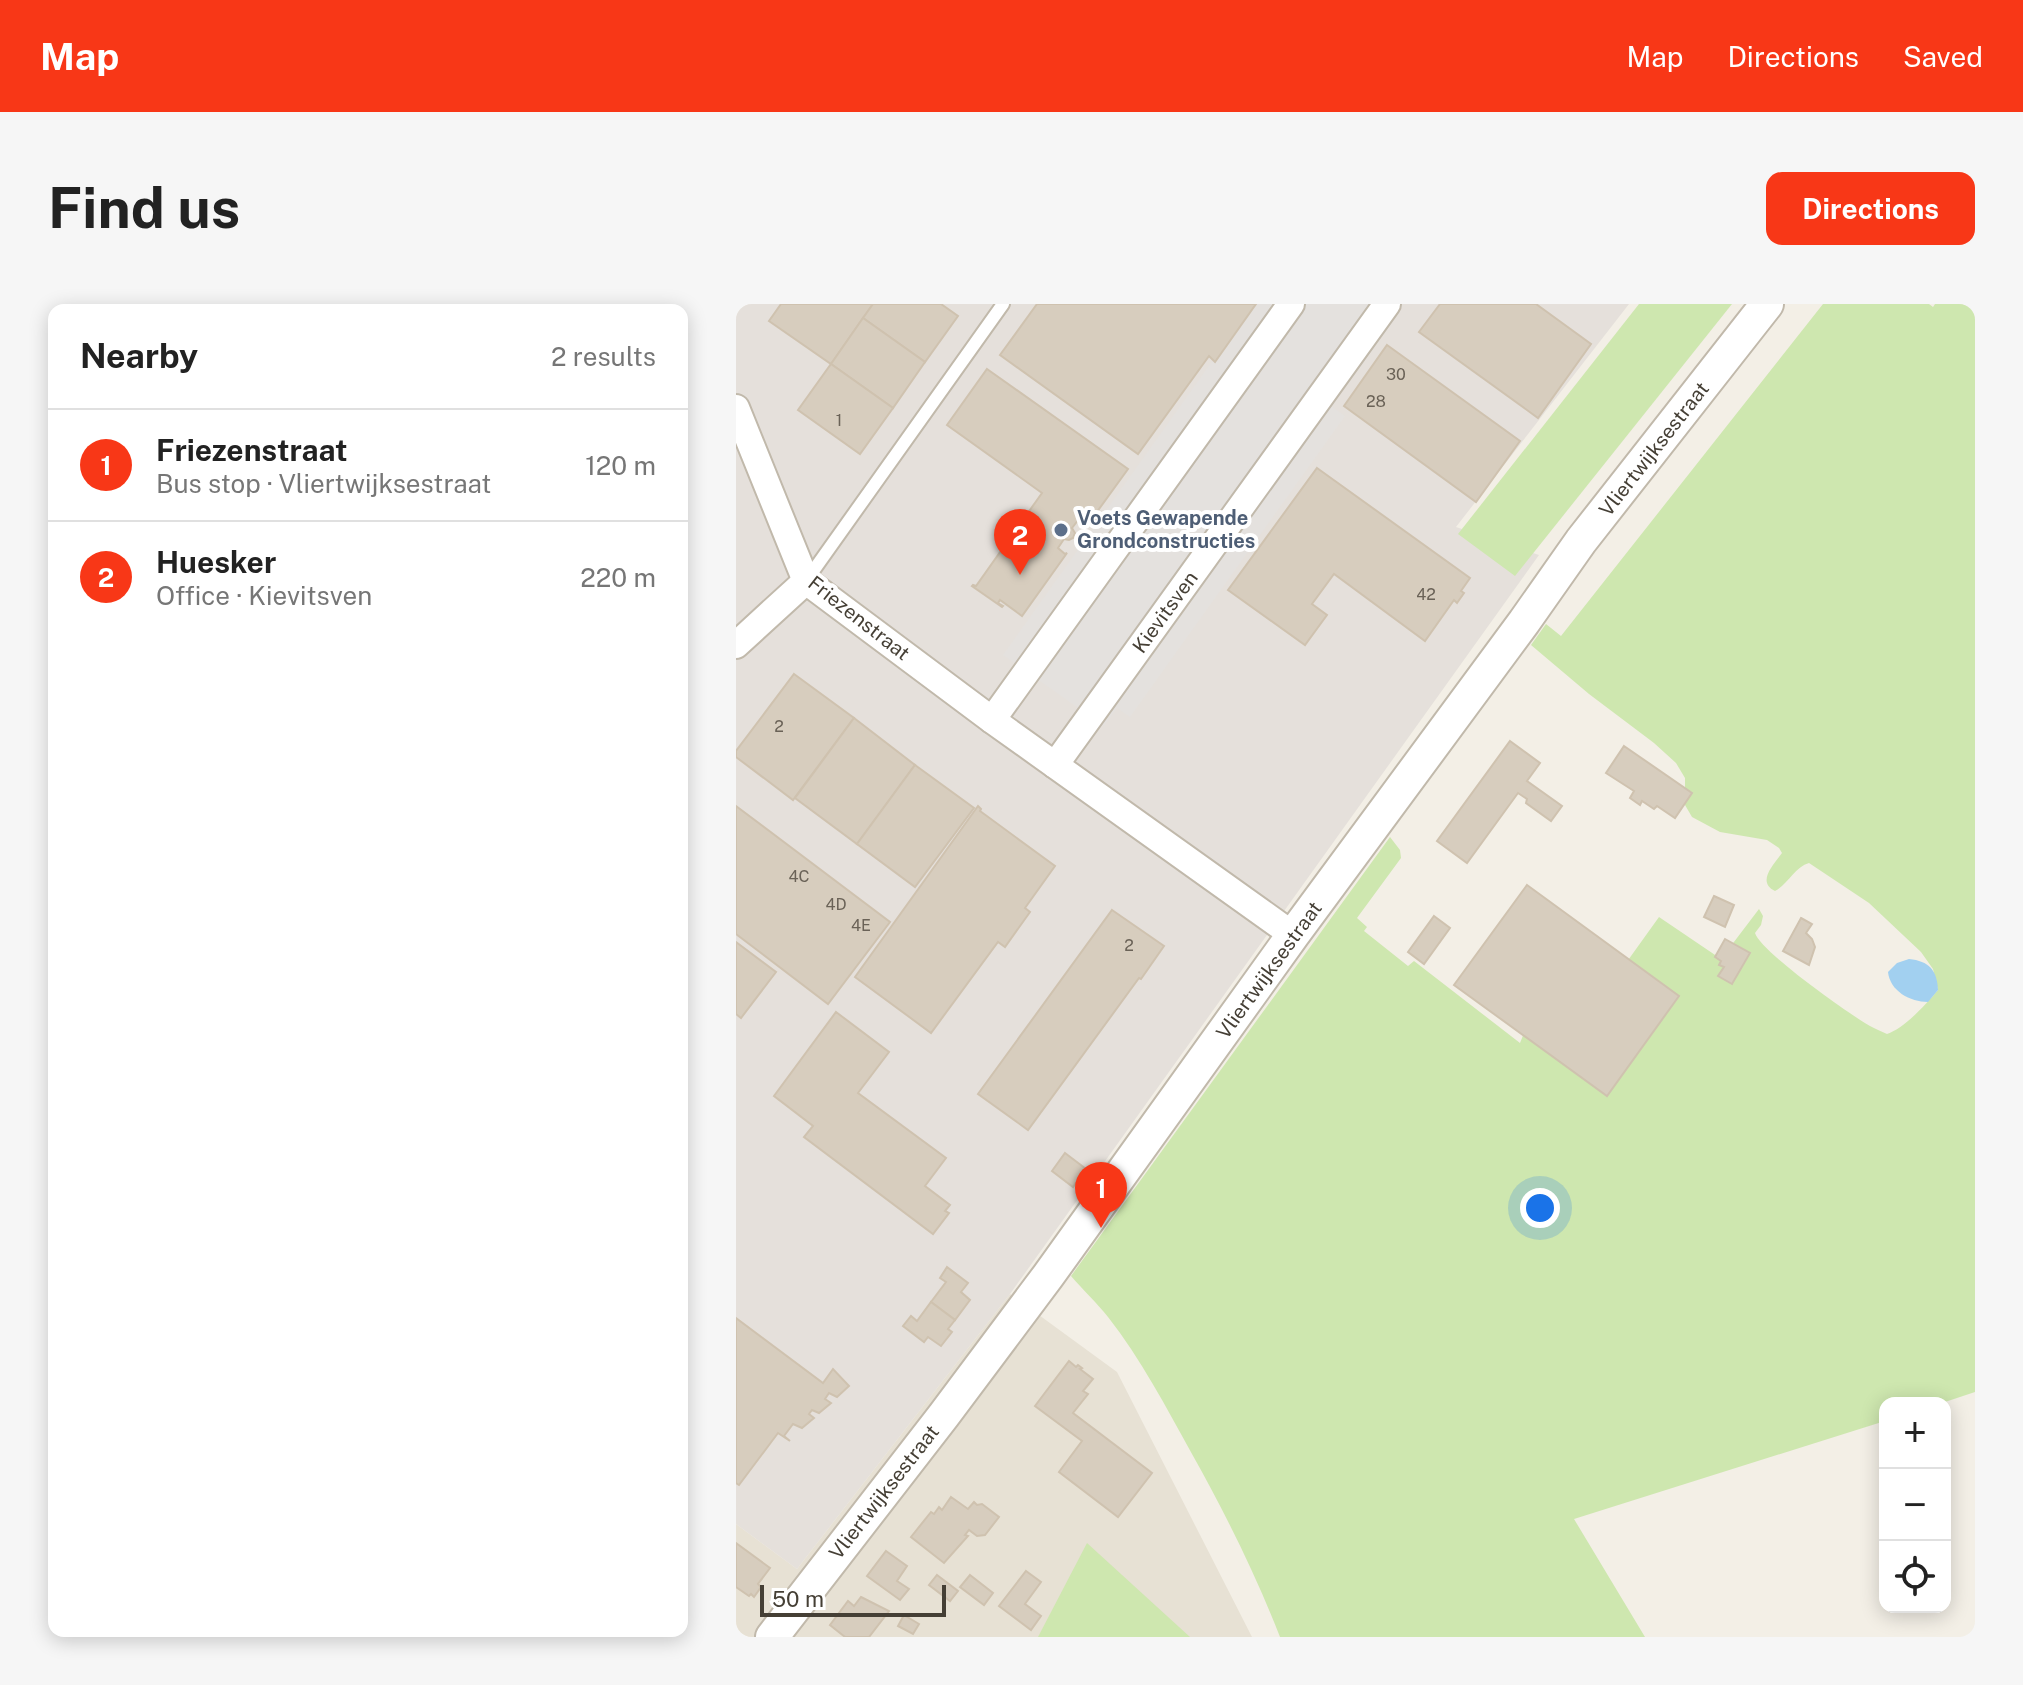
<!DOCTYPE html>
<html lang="en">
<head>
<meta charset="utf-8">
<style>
	:root { --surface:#fff; --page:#f6f6f6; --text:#222; --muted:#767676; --line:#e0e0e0; --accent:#f83717 }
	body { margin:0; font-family:"Public Sans",sans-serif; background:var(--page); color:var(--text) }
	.controls { position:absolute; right:24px; bottom:24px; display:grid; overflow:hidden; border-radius:16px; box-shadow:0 4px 20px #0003 }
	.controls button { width:72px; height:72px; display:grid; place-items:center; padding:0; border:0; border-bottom:2px solid var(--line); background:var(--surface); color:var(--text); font:40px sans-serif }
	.scale { position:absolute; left:24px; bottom:20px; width:186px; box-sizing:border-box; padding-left:8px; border:4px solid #453f35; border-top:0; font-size:22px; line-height:28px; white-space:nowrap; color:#453f35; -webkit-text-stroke:6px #fff; paint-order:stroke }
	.you { position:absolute; left:804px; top:904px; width:28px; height:28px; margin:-20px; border:6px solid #fff; border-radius:50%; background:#1a73e8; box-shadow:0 0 0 12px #1a73e833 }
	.badge { display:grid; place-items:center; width:52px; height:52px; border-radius:50%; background:var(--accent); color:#fff; font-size:26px; font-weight:700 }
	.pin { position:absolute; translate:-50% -66px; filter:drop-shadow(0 2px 4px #0008) }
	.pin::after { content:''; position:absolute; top:42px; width:28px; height:24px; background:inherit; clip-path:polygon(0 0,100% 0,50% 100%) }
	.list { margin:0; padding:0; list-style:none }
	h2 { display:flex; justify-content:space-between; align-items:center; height:104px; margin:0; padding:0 32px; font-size:34px }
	h2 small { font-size:26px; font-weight:400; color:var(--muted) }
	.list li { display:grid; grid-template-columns:52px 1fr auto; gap:24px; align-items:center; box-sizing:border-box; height:112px; padding:0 32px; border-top:2px solid var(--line) }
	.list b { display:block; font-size:30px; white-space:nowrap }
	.list p { margin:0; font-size:26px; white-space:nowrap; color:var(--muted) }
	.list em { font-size:26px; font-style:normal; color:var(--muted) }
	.icon { flex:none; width:44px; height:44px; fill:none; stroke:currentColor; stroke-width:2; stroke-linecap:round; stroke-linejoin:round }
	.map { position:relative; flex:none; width:1239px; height:1333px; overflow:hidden; border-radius:16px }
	header { display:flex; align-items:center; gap:48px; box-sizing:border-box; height:112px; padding:0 40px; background:var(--accent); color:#fff }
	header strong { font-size:38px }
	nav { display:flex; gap:44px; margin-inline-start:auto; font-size:28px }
	.intro { display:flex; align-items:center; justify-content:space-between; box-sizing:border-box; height:192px; padding:0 48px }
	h1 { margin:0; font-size:56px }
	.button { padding:20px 36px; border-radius:16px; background:var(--accent); color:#fff; font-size:28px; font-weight:700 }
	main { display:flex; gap:48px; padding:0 48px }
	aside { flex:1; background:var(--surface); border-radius:16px; box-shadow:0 4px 20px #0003 }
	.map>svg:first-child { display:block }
	.residential { fill:#e7e1d4 }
	.industrial { fill:#e5e0db }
	.green { fill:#cee7af }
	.parking { fill:#e4e1de }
	.water { fill:#a2d0f0 }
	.building { fill:#d7cdbe; stroke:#cfc2af; stroke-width:2 }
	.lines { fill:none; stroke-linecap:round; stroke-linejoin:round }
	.service-casing { stroke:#c1b9ab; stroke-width:16 }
	.minor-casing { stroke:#c1b9ab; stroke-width:30 }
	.tertiary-casing { stroke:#c1b9ab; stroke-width:36 }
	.service { stroke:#fff; stroke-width:12 }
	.minor { stroke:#fff; stroke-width:26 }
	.tertiary { stroke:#fff; stroke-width:32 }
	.service-dot { fill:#5c6f8a; stroke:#fff; stroke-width:3 }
	.labels { text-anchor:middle; stroke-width:8; stroke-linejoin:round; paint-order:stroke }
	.number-label { font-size:16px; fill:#6a6257 }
	.street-label { font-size:20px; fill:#453f35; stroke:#fff }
	.service-label { font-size:20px; font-weight:bold; fill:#4e5e75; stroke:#fff; text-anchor:start }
</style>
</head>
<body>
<header>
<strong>Map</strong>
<nav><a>Map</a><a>Directions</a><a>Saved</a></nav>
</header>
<div class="intro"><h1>Find us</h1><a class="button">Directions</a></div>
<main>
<aside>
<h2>Nearby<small>2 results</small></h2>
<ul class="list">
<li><span class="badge">1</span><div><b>Friezenstraat</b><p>Bus stop · Vliertwijksestraat</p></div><em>120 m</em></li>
<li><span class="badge">2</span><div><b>Huesker</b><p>Office · Kievitsven</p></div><em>220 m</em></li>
</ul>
</aside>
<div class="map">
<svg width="1239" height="1333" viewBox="0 0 1239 1333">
	<rect width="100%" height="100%" fill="#f3efe6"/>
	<path class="residential" d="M274,990L381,1068L516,1333H0V1220L61,1265Z"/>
	<path class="industrial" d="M0,0H893L720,223L803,251L274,990L61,1265L0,1220Z"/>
	<g class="green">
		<path d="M903,0H996L779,272L722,230Z"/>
		<path d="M1087,0H1193L1197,3L1199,0H1239V1088L1206,1099H1149V1117L838,1215L909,1333H544C519,1269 489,1209 456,1150C430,1103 405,1055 372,1013C361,999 347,986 335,972L654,533L664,546L665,554L621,614L631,623L628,627L672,662L678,657L784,739L794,714L852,712L923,613L985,655L1023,605L1027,612L1025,621L1019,629C1025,648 1113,710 1134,722C1139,725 1145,727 1151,730C1169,724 1190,700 1202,686L1197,665L1185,648L1133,599L1073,559C1059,563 1052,580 1039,587C1020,578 1038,560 1046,549L1043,544L1031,536L984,528L956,513L949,501V474L940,459L918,439L853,390L795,341L810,320L825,332Z"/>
		<path d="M351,1239L454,1333H302Z"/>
	</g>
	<path class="parking" d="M517,0H641L578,90L609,112L394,413L381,404L368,422L267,351Z"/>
	<path class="water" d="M1173,655C1193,657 1201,666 1202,686L1192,698C1174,698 1154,687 1152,668L1161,659Z"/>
	<g class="building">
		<path d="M45,0H137L95,60L33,17Z"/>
		<path d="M137,0H205L222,12L189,58L127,14Z"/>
		<path d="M301,0H520L479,58L473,52L402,150L264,51Z"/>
		<path d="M704,0H800L855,40L802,114L683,28Z"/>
		<path d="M127,14L189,58L157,104L95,60Z"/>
		<path d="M651,41L784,137L740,198L608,102Z"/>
		<path d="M95,60L157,104L124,150L62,106Z"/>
		<path d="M251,65L392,165L350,223V220L343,215L336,224L339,229L337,234L333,236L328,235L322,244L329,250L331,249L286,312L264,296L262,299L267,302L266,303L236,282L237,281L240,282L306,189L211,121Z"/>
		<path d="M581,164L734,274L725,287L728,289L721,299L718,296L689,337L598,270L576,300L591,311L569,341L492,286Z"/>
		<path d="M58,370L118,414L57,496L0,453V447Z"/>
		<path d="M118,414L179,461L121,540L59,494Z"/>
		<path d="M774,437L804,459L791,477L826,502L815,517L790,499L791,495L782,489L731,559L701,537Z"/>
		<path d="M888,442L956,489L939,514L921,502L918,505L906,497L904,501L894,494L898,487L870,469Z"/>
		<path d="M179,461L238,504L179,583L121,540Z"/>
		<path d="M0,502L154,618L92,700L0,630Z"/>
		<path d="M242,502L245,505L244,507L319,562L289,604L294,608L269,643L262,638L195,729L119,673Z"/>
		<path d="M791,581L943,692L871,792L718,681Z"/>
		<path d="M978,592L998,601L989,623L968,613Z"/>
		<path d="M376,606L428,642L405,675L403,674L292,826L242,790Z"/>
		<path d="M698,612L714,624L688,660L672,648Z"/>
		<path d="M1065,614L1076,620L1070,629L1076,635L1079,643L1073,661L1047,647Z"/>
		<path d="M989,635L1014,649L996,680L982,672L988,663L983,661L985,657L979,653Z"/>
		<path d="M0,638L40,668L5,714L0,710Z"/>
		<path d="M100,708L153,748L122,789L210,854L189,882L214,901L209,907L213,909L197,930L68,833L77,822L38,792Z"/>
		<path d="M329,849L350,865L337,883L316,867Z"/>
		<path d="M211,963L232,979L225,988L234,996L219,1016L195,998L210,978L204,974Z"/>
		<path d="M195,998L219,1016L212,1025L216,1028L205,1042L192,1033L188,1038L167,1022L175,1012L181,1017Z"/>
		<path d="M0,1014L87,1079L97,1065L113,1082L101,1093L93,1089L89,1095L95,1099L83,1109L76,1106L73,1110L78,1114L66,1124L57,1120L48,1132L54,1137L42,1129L3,1181L0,1179Z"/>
		<path d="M333,1057L340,1063L342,1061L346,1064L344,1065L357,1075L347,1087L352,1090L337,1109L416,1169L382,1213L323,1168L346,1137L299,1102Z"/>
		<path d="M215,1193L232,1205L238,1198L241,1201L246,1200L263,1213L249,1231L241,1232L233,1226L229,1231L232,1232L208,1259L175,1233L195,1208L198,1210L203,1203L206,1206Z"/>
		<path d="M0,1239L34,1264L22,1280L25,1283L18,1293L15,1290L13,1292L0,1283Z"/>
		<path d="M150,1247L171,1262L161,1277L173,1285L164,1296L131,1272Z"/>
		<path d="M290,1267L305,1278L289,1300L305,1312L295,1326L263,1302Z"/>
		<path d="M201,1271L222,1287L214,1297L193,1281Z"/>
		<path d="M234,1271L257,1289L248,1301L224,1283Z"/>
		<path d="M125,1293L153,1307L133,1333H109L94,1321L112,1297L118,1302Z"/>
		<path d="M168,1311L183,1320L177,1330L162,1322Z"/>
	</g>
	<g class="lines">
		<defs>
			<path id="service" d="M70,277L267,0"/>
			<g id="minor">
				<path d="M0,104L70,277L256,416L557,631"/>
				<path d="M0,341L70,277"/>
				<path d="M256,416L555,0"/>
				<path d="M319,461L651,0"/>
			</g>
			<path id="tertiary" d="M36,1333L208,1111L312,972L557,631L788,318L845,237L1031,0"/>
		</defs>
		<use href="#service" class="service-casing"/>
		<use href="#minor" class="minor-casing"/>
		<use href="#tertiary" class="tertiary-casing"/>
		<use href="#service" class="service"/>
		<use href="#minor" class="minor"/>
		<use href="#tertiary" class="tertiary"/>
	</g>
	<circle class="service-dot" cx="325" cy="226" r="8"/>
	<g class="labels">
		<g class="number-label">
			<text x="660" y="76">30</text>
			<text x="640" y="103">28</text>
			<text x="103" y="122">1</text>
			<text x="690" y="296">42</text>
			<text x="43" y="428">2</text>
			<text x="63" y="578">4C</text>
			<text x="100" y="606">4D</text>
			<text x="125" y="627">4E</text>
			<text x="393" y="647">2</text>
		</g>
		<g class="street-label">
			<text transform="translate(918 145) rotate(-52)" y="7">Vliertwijksestraat</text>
			<text transform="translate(429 308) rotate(-54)" y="7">Kievitsven</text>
			<text transform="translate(123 314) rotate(38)" y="7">Friezenstraat</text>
			<text transform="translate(533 666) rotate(-54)" y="7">Vliertwijksestraat</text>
			<text transform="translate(148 1188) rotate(-52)" y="7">Vliertwijksestraat</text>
		</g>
		<g class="service-label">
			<text x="341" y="221">Voets Gewapende<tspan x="341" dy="23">Grondconstructies</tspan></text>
		</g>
	</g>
</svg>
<div class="controls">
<button>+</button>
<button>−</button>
<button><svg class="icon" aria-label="locate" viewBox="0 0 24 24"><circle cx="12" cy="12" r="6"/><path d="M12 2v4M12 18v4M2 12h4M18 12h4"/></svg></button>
</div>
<div class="scale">50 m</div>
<div class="you"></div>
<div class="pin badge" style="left:365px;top:924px">1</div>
<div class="pin badge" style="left:284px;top:271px">2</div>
</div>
</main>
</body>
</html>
